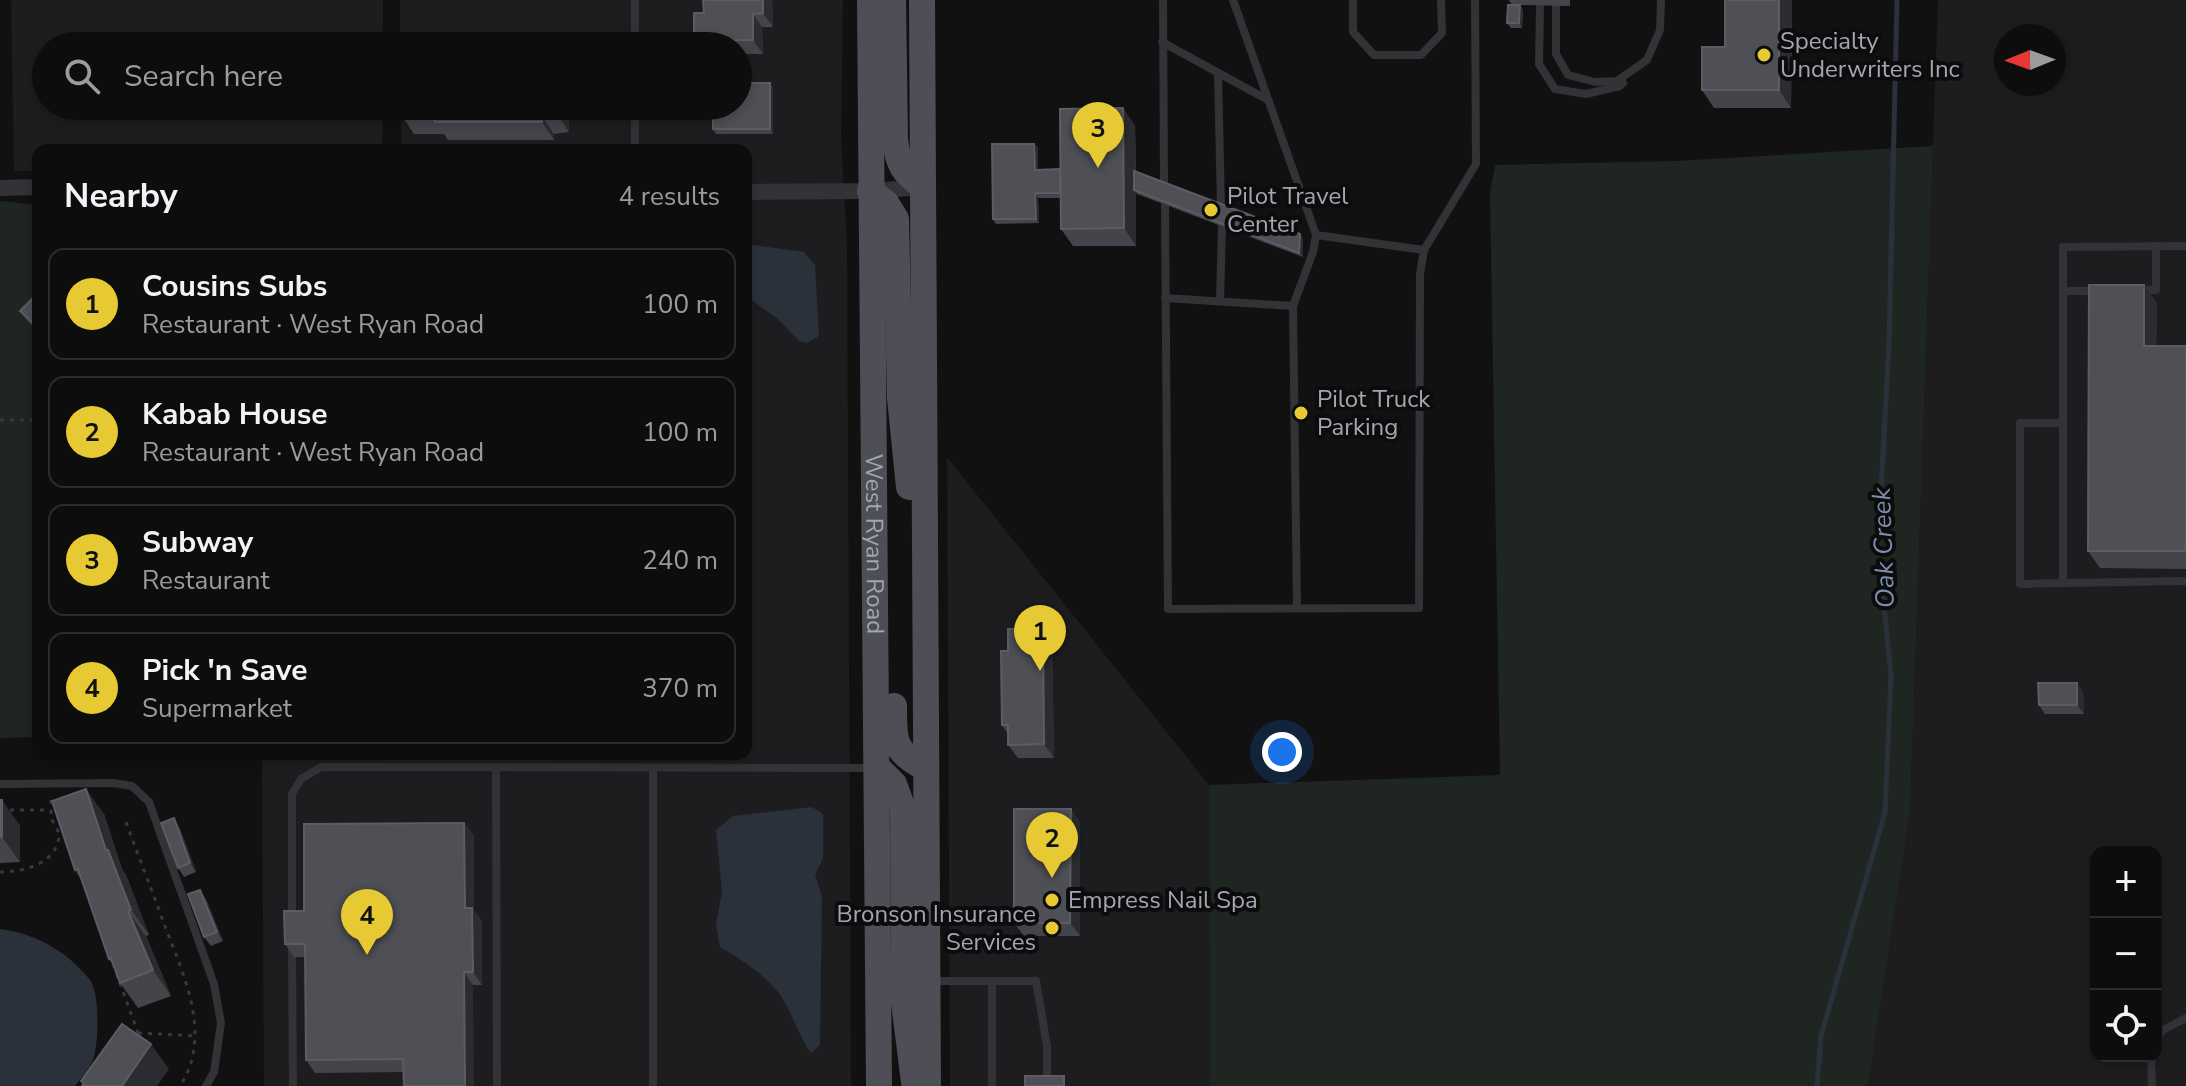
<!DOCTYPE html>
<html lang="en">
<head>
<meta charset="utf-8">
<style>
	:root { --surface:#0d0d0e; --page:#161617; --text:#f1f3f6; --muted:#9a9c9e; --line:#2d2d2e; --accent:#e7c934 }
	body { margin:0; font-family:"Nunito Sans",sans-serif; background:var(--page); color:var(--text) }
	.controls { position:absolute; right:24px; bottom:24px; display:grid; overflow:hidden; border-radius:16px; box-shadow:0 4px 12px #0003 }
	.controls button { width:72px; height:72px; display:grid; place-items:center; padding:0; border:0; border-bottom:2px solid var(--line); background:var(--surface); color:var(--text); font:40px sans-serif }
	.compass { position:absolute; left:1994px; top:24px; width:72px; height:72px; border-radius:50%; background:var(--surface); box-shadow:0 4px 12px #0003; rotate:269deg }
	.you { position:absolute; left:1282px; top:752px; width:28px; height:28px; margin:-20px; border:6px solid #fff; border-radius:50%; background:#1a73e8; box-shadow:0 0 0 12px #1a73e833 }
	.badge { display:grid; place-items:center; width:52px; height:52px; border-radius:50%; background:var(--accent); color:#111; font-size:26px; font-weight:700 }
	.pin { position:absolute; translate:-50% -66px; filter:drop-shadow(0 2px 4px #0008) }
	.pin::after { content:''; position:absolute; top:42px; width:28px; height:24px; background:inherit; clip-path:polygon(0 0,100% 0,50% 100%) }
	.list { margin:0; padding:0; list-style:none }
	h2 { display:flex; justify-content:space-between; align-items:center; height:104px; margin:0; padding:0 32px; font-size:34px }
	h2 small { font-size:26px; font-weight:400; color:var(--muted) }
	.list li { display:grid; grid-template-columns:52px 1fr auto; gap:24px; align-items:center; box-sizing:border-box; height:112px; margin:0 16px 16px; padding:0 16px; border:2px solid var(--line); border-radius:16px }
	.list b { display:block; font-size:30px; white-space:nowrap }
	.list p { margin:0; font-size:26px; white-space:nowrap; color:var(--muted) }
	.list em { font-size:26px; font-style:normal; color:var(--muted) }
	.icon { flex:none; width:44px; height:44px; fill:none; stroke:currentColor; stroke-width:2; stroke-linecap:round; stroke-linejoin:round }
	.map { position:relative; flex:none; width:2186px; height:1086px; overflow:hidden }
	.search { position:absolute; background:var(--surface); box-shadow:0 4px 12px #0003; left:32px; top:32px; width:720px; height:88px; display:flex; align-items:center; gap:20px; box-sizing:border-box; padding:0 28px; border-radius:44px; color:var(--muted); font-size:30px }
	.panel { position:absolute; background:var(--surface); box-shadow:0 4px 12px #0003; left:32px; top:144px; width:720px; height:616px; border-radius:16px }
	.map>svg:first-child { display:block }
	.built { fill:#1d1d1f; fill-rule:evenodd }
	.green { fill:#1f2621 }
	.water { fill:#2b313a }
	.lines { fill:none; stroke-linecap:round; stroke-linejoin:round }
	.stream { stroke:#2b313a; stroke-width:5 }
	.path { stroke:#38393e; stroke-width:3; stroke-dasharray:4 6; stroke-linecap:butt }
	.service { stroke:#323237; stroke-width:8 }
	.minor { stroke:#323237; stroke-width:16 }
	.primary { stroke:#4e4f56; stroke-width:26 }
	.wall { fill:#44454a }
	.shaded-wall { fill:#2b2c2f }
	.building { fill:#4e5055; stroke:#5c5d64; stroke-width:2 }
	.poi-dot { fill:#e7c934; stroke:#0c0c0d; stroke-width:3 }
	.labels { text-anchor:middle; stroke-width:8; stroke-linejoin:round; paint-order:stroke }
	.poi-label { font-size:24px; fill:#a3a5b2; stroke:#0c0c0d; text-anchor:start }
	.street-label { font-size:24px; fill:#a3a5b2; stroke:#0c0c0d }
	.water-label { font-size:26px; font-style:italic; fill:#7b8dac; stroke:#0c0c0d }
</style>
</head>
<body>
<div class="map">
<svg width="2186" height="1086" viewBox="0 0 2186 1086">
	<rect width="100%" height="100%" fill="#111112"/>
	<g class="built">
		<path d="M11,0H383V46H46V106H383L382,150H38V171H14Z"/>
		<path d="M400,0H843L841,137L847,248L851,1086H264L262,754H746V150H401V106H738V46H400Z"/>
		<path d="M1938,0H2186V1086H1868L1910,812ZM2006,36H2054V84H2006ZM2096,852H2156V1056H2096Z"/>
		<path d="M947,457L1209,785L1210,1086H950Z"/>
	</g>
	<g class="green">
		<path d="M1933,146L1910,812L1868,1086H1210L1209,785L1500,775L1490,193L1495,165L1676,161Z"/>
		<path d="M0,201L38,205V737L0,738Z"/>
	</g>
	<g class="water">
		<path d="M746,244L804,252L815,265L819,336L807,343L799,341L778,319L746,296Z"/>
		<path d="M812,807L823,814V858L815,875L822,896L820,1045L811,1053C799,1036 794,1018 784,1001C772,979 741,959 720,947L716,925L722,891L716,830L733,816Z"/>
		<path d="M0,929C35,933 68,952 90,980C100,994 99,1044 93,1060C89,1069 81,1078 75,1086H0Z"/>
	</g>
	<g class="lines">
		<path class="stream" d="M1817,1086L1821,1036L1885,812L1891,676L1878,544L1889,345L1897,0"/>
		<g class="path">
			<path d="M0,420H38"/>
			<path d="M0,810H50"/>
			<path d="M126,822C138,855 151,888 163,921C182,972 214,1034 180,1086"/>
			<path d="M0,872C25,872 59,863 59,833L51,818V795"/>
			<path d="M113,964L138,1033L137,1036"/>
			<path d="M138,1033L195,1036"/>
		</g>
		<g class="service">
			<path d="M1163,0L1164,186"/>
			<path d="M1233,0L1316,235L1313,252L1293,306L1297,608"/>
			<path d="M1353,0V32L1374,55H1421L1442,33L1441,0"/>
			<path d="M1540,6L1539,64L1555,89L1586,94L1620,86L1623,83"/>
			<path d="M1556,6V54L1568,75L1595,82L1617,81L1647,60L1660,30L1661,0"/>
			<path d="M1162,42L1268,100"/>
			<path d="M635,46V0"/>
			<path d="M1218,74L1221,207"/>
			<path d="M635,106V150"/>
			<path d="M1165,205L1168,609L1419,608L1420,274L1424,250L1476,164L1475,0"/>
			<path d="M1316,235L1424,250"/>
			<path d="M2136,290H2156V246"/>
			<path d="M2063,291H2099"/>
			<path d="M1165,298L1293,306"/>
			<path d="M1220,301L1222,227"/>
			<path d="M2063,423H2020V584L2063,583V247L2186,246"/>
			<path d="M2063,583L2186,581"/>
			<path d="M496,768L497,1086"/>
			<path d="M653,768V1086"/>
			<path d="M0,784L113,783L132,786L149,802L214,984L221,1023L214,1072L206,1086"/>
			<path d="M292,921V794L301,779L321,767L872,768"/>
			<path d="M292,947L293,1086"/>
			<path d="M932,981H1036L1047,1046V1086"/>
			<path d="M2156,1043L2161,1031L2186,1018"/>
			<path d="M2151,1056L2152,1086"/>
			<path d="M992,1086V982"/>
		</g>
		<g class="minor">
			<path d="M0,188L38,187"/>
			<path d="M746,192L870,191L923,187"/>
		</g>
		<g class="primary">
			<path id="s1" d="M870,0L879,1086"/>
			<path d="M893,0L895,139C898,165 902,171 923,187"/>
			<path d="M922,0L928,1086"/>
			<path d="M870,191L886,203L896,219L900,398L909,487"/>
			<path d="M894,706C894,741 893,751 925,768"/>
			<path d="M878,768L894,784L903,809L904,1002L914,1082"/>
		</g>
	</g>
	<g class="wall">
		<path d="M772,0L773,27H762L763,54H738V46H698L694,41L704,13Z"/>
		<path d="M1509,0H1570V6L1520,5L1523,10L1522,28H1511L1507,23L1512,5Z"/>
		<path d="M1725,0H1792L1791,108H1714L1702,90L1725,47Z"/>
		<path d="M773,87V134H716L713,129Z"/>
		<path d="M402,106H563V110L569,119V132L554,134V140H448L444,134H414L402,116Z"/>
		<path d="M1123,108L1135,126L1136,172L1300,234L1303,238V257L1137,194L1136,192V246H1073L1061,229L1060,198H1038L1039,223L996,224L993,219L1034,144L1038,148V170L1060,169Z"/>
		<path d="M38,293V331L27,320L20,311Z"/>
		<path d="M2157,303L2156,346H2186V569L2100,568L2088,551Z"/>
		<path d="M1052,642L1054,758H1018L1008,745V734L1002,725L1008,651Z"/>
		<path d="M2083,692L2084,714H2045L2039,705Z"/>
		<path d="M0,800L20,826V862L0,863Z"/>
		<path d="M1071,809L1080,823V936H1024L1014,923Z"/>
		<path d="M104,814L122,869L126,875L149,935L146,936L171,996L138,1008L120,983L115,968L109,959L81,880L75,870Z"/>
		<path d="M464,823L474,836V911L482,921V985H473L403,1072L315,1073L306,1060L305,957H294L285,944L304,911Z"/>
		<path d="M180,828L196,872L184,877L178,868Z"/>
		<path d="M206,899L223,941L211,946L204,937Z"/>
	</g>
	<g class="shaded-wall">
		<path d="M763,0H772L773,27L763,13Z"/>
		<path d="M1779,0H1792L1791,108L1779,90Z"/>
		<path d="M1520,5L1523,10L1522,28L1519,23Z"/>
		<path d="M753,14L762,27L763,54L753,40Z"/>
		<path d="M770,83L773,87V134L770,129Z"/>
		<path d="M554,106H563V110L569,119V132L557,114Z"/>
		<path d="M1123,108L1135,126L1136,190H1134L1136,192V246L1124,228Z"/>
		<path d="M542,116L554,134V140L542,122Z"/>
		<path d="M1034,144L1038,148V174L1035,170Z"/>
		<path d="M1035,193L1038,198L1039,223L1036,219Z"/>
		<path d="M1300,234L1303,238V257L1299,253Z"/>
		<path d="M2144,285L2157,303L2156,363L2144,346Z"/>
		<path d="M1043,629L1052,642L1054,758L1044,744Z"/>
		<path d="M2077,683L2083,692L2084,714L2077,705Z"/>
		<path d="M86,789L104,814L122,869L126,875L149,935L131,910L106,850Z"/>
		<path d="M2,800L20,826V862L2,837Z"/>
		<path d="M1071,809L1080,823V936L1070,923Z"/>
		<path d="M174,818L180,828L196,872L190,863Z"/>
		<path d="M464,823L474,836V911L482,921V985L473,972L465,908Z"/>
		<path d="M200,890L206,899L223,941L217,932Z"/>
		<path d="M128,911L146,936L171,996L153,970Z"/>
		<path d="M464,972L473,985L474,1086H465Z"/>
		<path d="M151,1044L169,1069L157,1086H122Z"/>
	</g>
	<g class="building">
		<path d="M703,0H763V13L753,14V40L694,41V13H704Z"/>
		<path d="M1725,0H1779V90H1702V47H1725Z"/>
		<path d="M1508,5H1520L1519,23H1507Z"/>
		<path d="M738,83H770V129H713V106H738Z"/>
		<path d="M402,106H557V114L542,116V122H435V116H402Z"/>
		<path d="M1123,108L1124,228L1061,229L1060,109Z"/>
		<path d="M992,144H1034L1035,170L1060,169V193H1035L1036,219H993Z"/>
		<path d="M1134,171L1300,234L1299,253L1134,190Z"/>
		<path d="M2089,285H2144V346H2186V551H2088Z"/>
		<path d="M38,293V328L20,311Z"/>
		<path d="M1008,629H1043L1044,744L1008,745V725H1002L1001,651H1008Z"/>
		<path d="M2038,683H2077V705H2039Z"/>
		<path d="M86,789L106,850H108L131,910L128,911L153,970L120,983L111,958L109,959L78,869L75,870L52,801Z"/>
		<rect x="0" y="800" width="2" height="37"/>
		<path d="M1014,809H1071L1070,923H1014Z"/>
		<path d="M174,818L190,863L178,868L161,823Z"/>
		<path d="M464,823L465,908H472L473,972H464L465,1086H404L403,1059L306,1060L305,944H285L284,911H304V824Z"/>
		<path d="M200,890L217,932L204,937L188,894Z"/>
		<path d="M122,1024L151,1044L122,1086H82L84,1083L81,1081Z"/>
		<rect x="1025" y="1076" width="39" height="10"/>
	</g>
	<g class="poi-dot">
		<circle cx="1764" cy="55" r="8"/>
		<circle cx="1211" cy="210" r="8"/>
		<circle cx="1301" cy="413" r="8"/>
		<circle cx="1052" cy="900" r="8"/>
		<circle cx="1052" cy="928" r="8"/>
	</g>
	<g class="labels">
		<g class="poi-label">
			<text x="1780" y="49">Specialty<tspan x="1780" dy="28">Underwriters Inc</tspan></text>
			<text x="1227" y="204">Pilot Travel<tspan x="1227" dy="28">Center</tspan></text>
			<text x="1317" y="407">Pilot Truck<tspan x="1317" dy="28">Parking</tspan></text>
			<text x="1068" y="908">Empress Nail Spa</text>
			<text x="1036" y="922" text-anchor="end">Bronson Insurance<tspan x="1036" dy="28">Services</tspan></text>
		</g>
		<g class="street-label">
			<text dy="8" stroke="none"><textPath href="#s1" startOffset="544">West Ryan Road</textPath></text>
		</g>
		<g class="water-label">
			<text transform="translate(1883 548) rotate(-92)" y="9">Oak Creek</text>
		</g>
	</g>
</svg>
<div class="controls">
<button>+</button>
<button>−</button>
<button><svg class="icon" aria-label="locate" viewBox="0 0 24 24"><circle cx="12" cy="12" r="6"/><path d="M12 2v4M12 18v4M2 12h4M18 12h4"/></svg></button>
</div>
<svg class="compass" viewBox="-18 -18 36 36"><path d="M0-13l5 13h-10z" fill="#e53935"/><path d="M0 13l5-13h-10z" fill="#9a9c9e"/></svg>
<div class="you"></div>
<div class="pin badge" style="left:1040px;top:671px">1</div>
<div class="pin badge" style="left:1052px;top:878px">2</div>
<div class="pin badge" style="left:1098px;top:168px">3</div>
<div class="pin badge" style="left:367px;top:955px">4</div>
<div class="search"><svg class="icon" aria-label="search" viewBox="0 0 24 24"><circle cx="10" cy="10" r="6"/><path d="M15 15l6 6"/></svg>Search here</div>
<section class="panel">
<h2>Nearby<small>4 results</small></h2>
<ul class="list">
<li><span class="badge">1</span><div><b>Cousins Subs</b><p>Restaurant · West Ryan Road</p></div><em>100 m</em></li>
<li><span class="badge">2</span><div><b>Kabab House</b><p>Restaurant · West Ryan Road</p></div><em>100 m</em></li>
<li><span class="badge">3</span><div><b>Subway</b><p>Restaurant</p></div><em>240 m</em></li>
<li><span class="badge">4</span><div><b>Pick 'n Save</b><p>Supermarket</p></div><em>370 m</em></li>
</ul>
</section>
</div>
</body>
</html>
